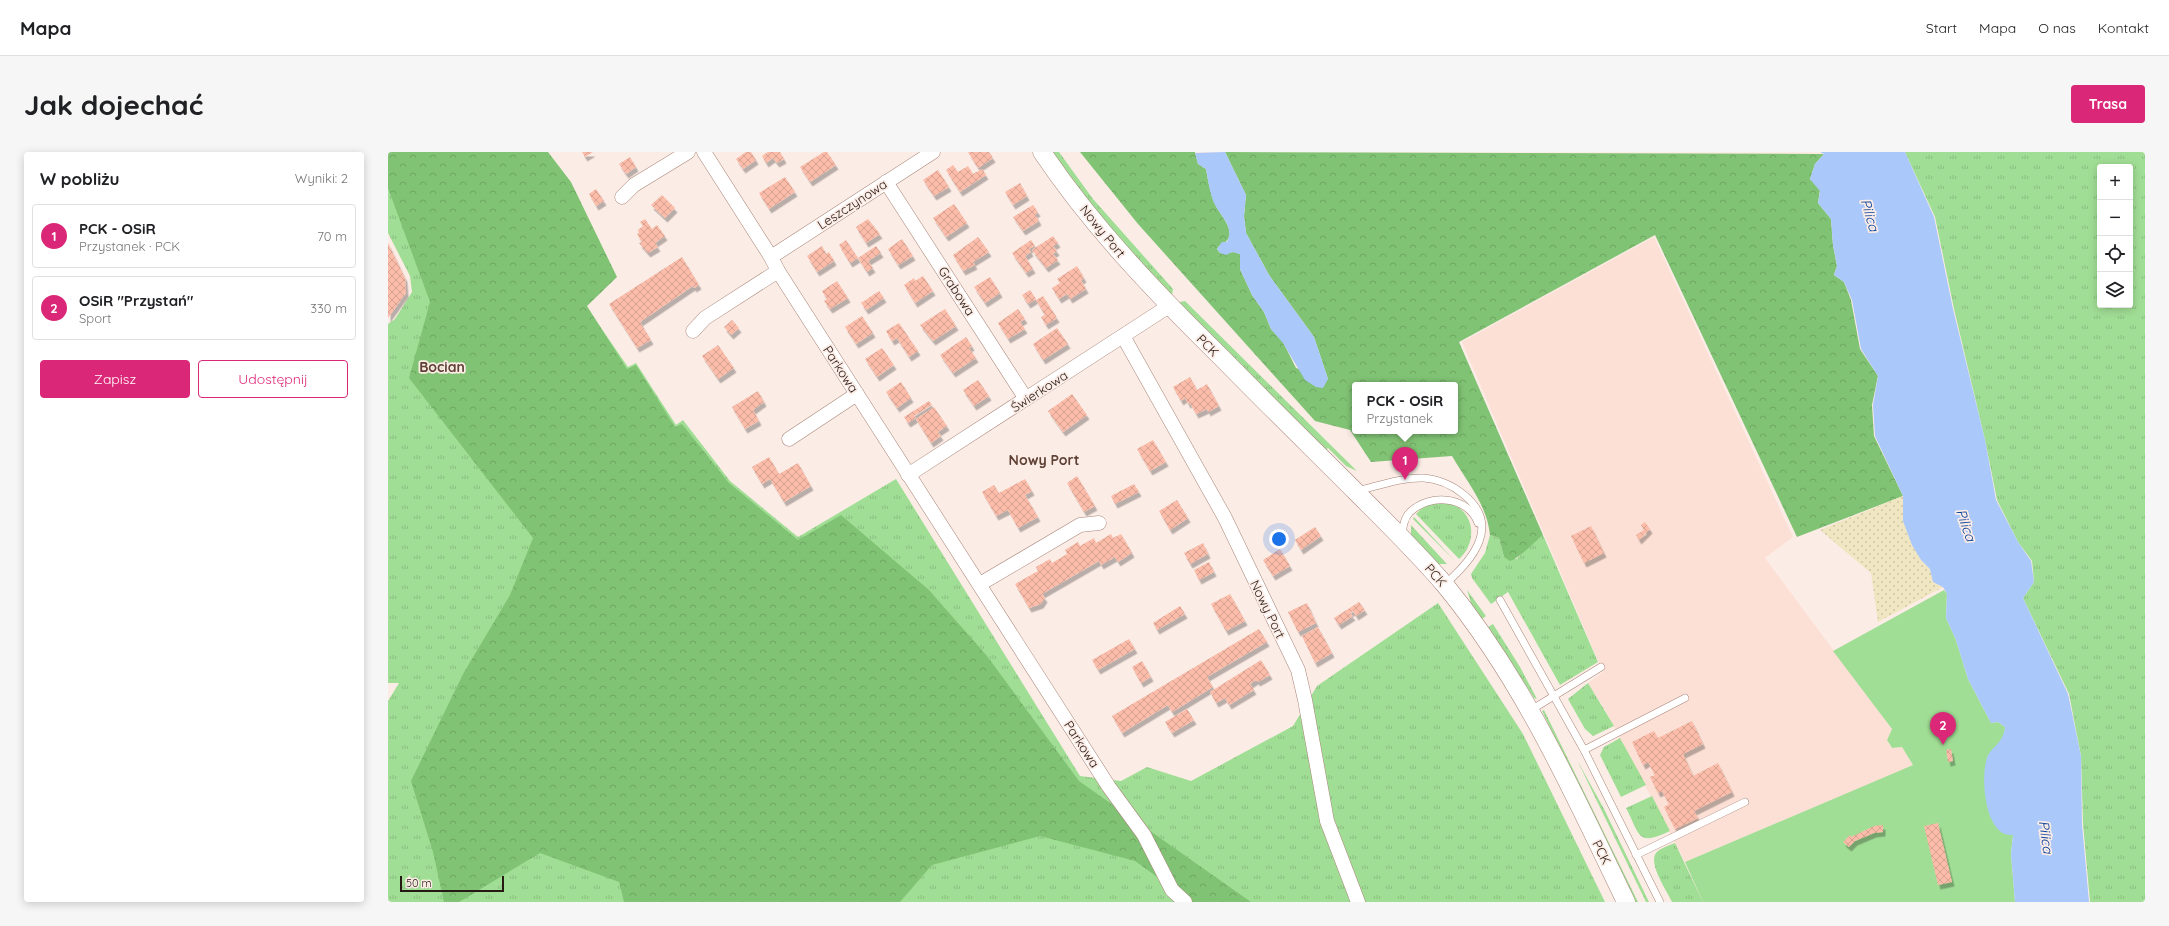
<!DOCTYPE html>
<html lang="pl">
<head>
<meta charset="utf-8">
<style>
	:root { --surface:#fff; --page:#f6f6f6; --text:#202124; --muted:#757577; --line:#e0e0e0; --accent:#db2777 }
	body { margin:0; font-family:Quicksand,sans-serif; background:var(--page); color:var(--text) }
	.controls { position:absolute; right:12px; top:12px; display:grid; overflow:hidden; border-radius:4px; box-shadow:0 2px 10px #0003 }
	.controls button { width:36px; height:36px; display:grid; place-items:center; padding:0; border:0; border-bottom:1px solid var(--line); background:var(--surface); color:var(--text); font:20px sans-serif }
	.scale { position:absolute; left:12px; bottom:10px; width:104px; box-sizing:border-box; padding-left:4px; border:2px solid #261914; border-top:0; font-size:11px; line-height:14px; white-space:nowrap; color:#261914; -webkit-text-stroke:3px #fcece6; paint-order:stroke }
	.you { position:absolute; left:891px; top:387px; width:14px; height:14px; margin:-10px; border:3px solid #fff; border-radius:50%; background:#1a73e8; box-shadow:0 0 0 6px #1a73e833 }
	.badge { display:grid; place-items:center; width:26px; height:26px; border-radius:50%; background:var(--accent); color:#fff; font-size:13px; font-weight:700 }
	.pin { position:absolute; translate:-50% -33px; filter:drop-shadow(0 1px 2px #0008) }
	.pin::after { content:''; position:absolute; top:21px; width:14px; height:12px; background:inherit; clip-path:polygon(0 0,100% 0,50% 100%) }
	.popup { position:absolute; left:964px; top:230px; width:106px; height:52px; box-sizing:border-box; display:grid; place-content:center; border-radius:4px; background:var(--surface); filter:drop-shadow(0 1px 3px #0005); font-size:13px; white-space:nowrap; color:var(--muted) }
	.popup b { font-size:15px; color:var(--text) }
	.popup::after { content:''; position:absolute; left:50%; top:100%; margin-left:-8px; border:8px solid transparent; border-top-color:var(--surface) }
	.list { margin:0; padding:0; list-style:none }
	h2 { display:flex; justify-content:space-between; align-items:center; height:52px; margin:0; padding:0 16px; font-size:17px }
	h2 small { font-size:13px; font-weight:400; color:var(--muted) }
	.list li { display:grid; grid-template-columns:26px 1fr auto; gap:12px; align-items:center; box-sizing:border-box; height:64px; margin:0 8px 8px; padding:0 8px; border:1px solid var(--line); border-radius:4px }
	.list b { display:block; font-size:15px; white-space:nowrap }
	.list p { margin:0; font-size:13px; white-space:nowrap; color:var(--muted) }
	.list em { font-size:13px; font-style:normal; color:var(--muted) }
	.actions { display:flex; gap:8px; padding:12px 16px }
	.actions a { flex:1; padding:9px 0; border:1px solid var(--accent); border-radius:4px; text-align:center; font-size:14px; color:var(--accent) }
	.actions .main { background:var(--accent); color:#fff }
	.icon { flex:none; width:22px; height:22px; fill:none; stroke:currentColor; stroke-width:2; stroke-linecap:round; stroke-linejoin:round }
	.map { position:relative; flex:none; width:1757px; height:750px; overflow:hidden; border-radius:4px }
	header { display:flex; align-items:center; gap:24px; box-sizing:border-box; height:56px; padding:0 20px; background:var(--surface); border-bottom:1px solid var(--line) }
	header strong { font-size:19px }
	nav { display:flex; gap:22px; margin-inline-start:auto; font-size:14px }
	.intro { display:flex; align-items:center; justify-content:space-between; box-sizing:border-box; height:96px; padding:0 24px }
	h1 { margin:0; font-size:28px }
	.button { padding:10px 18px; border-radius:4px; background:var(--accent); color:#fff; font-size:14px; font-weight:700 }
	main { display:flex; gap:24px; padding:0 24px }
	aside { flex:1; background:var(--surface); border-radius:4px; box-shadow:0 2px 10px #0003 }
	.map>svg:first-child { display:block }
	.built { fill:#fce0d5 }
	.grass { fill:url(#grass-tufts); fill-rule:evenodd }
	.forest { fill:url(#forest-crowns); fill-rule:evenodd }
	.sand { fill:url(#sand-dots) }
	.pitch { fill:#a1de95 }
	.water { fill:#aac8fa }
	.building { fill:url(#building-cross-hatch); filter:url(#shadow) }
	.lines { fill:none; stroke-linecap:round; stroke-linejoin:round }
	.service-casing { stroke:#a88578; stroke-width:8 }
	.minor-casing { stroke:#a88578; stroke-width:15 }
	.tertiary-casing { stroke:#a88578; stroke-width:19 }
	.service { stroke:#fff; stroke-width:7 }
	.minor { stroke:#fff; stroke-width:14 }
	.tertiary { stroke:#fff; stroke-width:18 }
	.labels { text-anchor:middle; stroke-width:3.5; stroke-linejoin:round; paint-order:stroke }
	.street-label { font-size:13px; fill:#261914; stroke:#fcece6 }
	.water-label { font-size:14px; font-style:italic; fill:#08429d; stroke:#fcece6 }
	.neighbourhood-label { font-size:14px; font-weight:bold; fill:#5e4034; stroke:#fcece6 }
</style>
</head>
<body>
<header>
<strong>Mapa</strong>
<nav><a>Start</a><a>Mapa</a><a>O nas</a><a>Kontakt</a></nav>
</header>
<div class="intro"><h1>Jak dojechać</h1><a class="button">Trasa</a></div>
<main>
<aside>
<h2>W pobliżu<small>Wyniki: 2</small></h2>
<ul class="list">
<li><span class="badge">1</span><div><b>PCK - OSiR</b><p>Przystanek · PCK</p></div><em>70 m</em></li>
<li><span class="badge">2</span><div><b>OSiR &quot;Przystań&quot;</b><p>Sport</p></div><em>330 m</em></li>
</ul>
<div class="actions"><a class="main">Zapisz</a><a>Udostępnij</a></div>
</aside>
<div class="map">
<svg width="1757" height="750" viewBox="0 0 1757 750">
	<defs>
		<pattern id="grass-tufts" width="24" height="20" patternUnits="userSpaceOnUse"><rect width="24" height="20" fill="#a1de95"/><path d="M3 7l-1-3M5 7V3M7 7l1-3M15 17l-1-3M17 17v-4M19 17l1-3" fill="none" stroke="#8abe80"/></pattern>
		<pattern id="forest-crowns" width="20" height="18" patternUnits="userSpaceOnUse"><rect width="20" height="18" fill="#81c374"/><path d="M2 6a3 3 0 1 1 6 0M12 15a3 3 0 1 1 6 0" fill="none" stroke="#6fa764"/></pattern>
		<pattern id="sand-dots" width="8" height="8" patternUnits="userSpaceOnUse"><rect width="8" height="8" fill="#f0e6c1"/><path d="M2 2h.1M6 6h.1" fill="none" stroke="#cec5a5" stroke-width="1.8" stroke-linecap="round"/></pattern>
		<pattern id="building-cross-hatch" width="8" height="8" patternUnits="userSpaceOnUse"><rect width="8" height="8" fill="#fbbda9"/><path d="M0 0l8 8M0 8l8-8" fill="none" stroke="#d7a291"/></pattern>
		<filter id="shadow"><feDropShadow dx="2.5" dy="4.5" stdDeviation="0" flood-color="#0004"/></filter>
	</defs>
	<rect width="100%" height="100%" fill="#fcece6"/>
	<path class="built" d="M1266,85L1405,385L1377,406L1504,577L1499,588L1501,592L1504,596L1514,595L1525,613L1297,710L1219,561L1200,531L1215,520L1074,190Z"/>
	<g class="grass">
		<path d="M0,0L106,21L240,215L248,211L288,273L295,268L342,329L410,385L508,327L692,624L733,629L759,615L803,629L905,574L929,534L1050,451L1135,582L1217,750H0V549L11,531H0V172L7,167L24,140L22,124L0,81Z"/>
		<path d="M662,0H671L705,47L785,137L784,143L734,93Z"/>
		<path d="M1517,0H1757V750H1702L1695,672L1693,604L1681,542L1635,446L1646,430L1644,409L1630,390L1609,348L1597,288L1566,157L1547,65ZM1712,15H1742V153H1712Z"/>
		<path d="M797,149L969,319L958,314L940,296L937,299L789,152L792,150Z"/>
		<path d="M1046,351C1051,351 1057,351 1062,352C1088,359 1089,392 1071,407L1028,362L1034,356Z"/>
		<path d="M1026,365L1067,409L1025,367Z"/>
		<path d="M1023,373L1059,412H1050L1023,385Z"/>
		<path d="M1102,383L1111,386L1116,405L1129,407L1140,394L1155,383L1210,510L1172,533L1120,440L1103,452L1084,426L1083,422L1097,401Z"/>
		<path d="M1079,438L1098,464L1094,467L1084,454Z"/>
		<path d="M1105,472L1132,515L1149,547L1146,546L1100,475Z"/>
		<path d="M1200,531L1226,574L1205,584L1197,577L1180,547Z"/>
		<path d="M1156,558L1250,750H1247L1154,559Z"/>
		<path d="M1232,586L1258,633L1233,645L1212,603L1216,595Z"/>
		<path d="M1189,608L1216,657L1261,750H1258Z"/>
		<path d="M1264,644L1282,679C1249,694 1253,685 1238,656Z"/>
		<path d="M1287,691L1315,750H1284C1279,739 1260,712 1268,701C1272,696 1282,693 1287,691Z"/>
	</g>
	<g class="forest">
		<path d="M0,0H160L183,30L229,125L199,154L239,217L248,213L287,275L294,272L341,331L410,388L453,363L541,438L599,504L691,629L863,750H804L747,709L652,684L544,713L512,750H236L231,730L152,701L71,750H56L45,700L23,629L75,522L122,443L145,386L21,226L42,150L0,36Z"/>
		<path d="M692,0H807L810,12L818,17C820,28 822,40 826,50C832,65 855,83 831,94L829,97L832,101L847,100L852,102V117L864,143L876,160L883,177L895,190L908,216L940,227L926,185L881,123L858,81L856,64L858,43L837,0L1436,2L1427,12L1422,27L1432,38L1430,51L1443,67L1445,93L1449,114L1446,123L1456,130L1463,148L1472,197L1490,224L1484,253L1486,284L1515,344L1409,385L1267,83L1071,190L1155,383C1146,390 1132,406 1122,409L1116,405L1111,386L1102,383C1099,353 1079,330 1064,304L983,310L962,278L927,269L750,72ZM967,233H1067V279H967Z"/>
	</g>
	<path class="sand" d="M1515,344V369L1533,408L1542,417L1545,430L1555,435L1490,470L1483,421L1432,378Z"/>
	<path class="pitch" d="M1556,438L1559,442L1558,466L1568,488L1580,527L1603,571L1610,570L1617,575L1616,586L1599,605L1625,683L1623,702L1627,750H1315L1297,710L1525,613L1514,595L1504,596L1499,588L1504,577L1445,499Z"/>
	<g class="water">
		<path d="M837,0L858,43L856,64L858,81L881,123L926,185L940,227L935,236L928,235L917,228L895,191L883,177L876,160L864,143L852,117V102L844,100L838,103L832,101L829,97L834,90H839C847,74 832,64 826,51C822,41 820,28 818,17L810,12L807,1Z"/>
		<path d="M1432,0H1517L1546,65L1565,157L1597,288L1608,348L1630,390L1643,409L1646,430L1635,446L1680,542L1693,604L1694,672L1701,750H1627L1623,702L1625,683C1597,686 1592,626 1599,606C1603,594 1615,593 1617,575L1610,570L1603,571L1580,527L1568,488L1558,466L1559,442L1555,435L1545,430L1542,417L1533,408L1524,393L1515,369V344L1487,284L1485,253L1490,224L1473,197L1464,148L1456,130L1446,123L1449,114L1445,93L1443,67L1430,51L1432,39L1422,27L1427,12L1436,2Z"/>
	</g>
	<g class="building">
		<path d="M194,0H205L197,5Z"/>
		<path d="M358,0H363L368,8L355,17L348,7Z"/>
		<path d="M380,0H392L396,7L389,11L385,6L378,11L374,4Z"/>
		<path d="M436,0H439L448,13L422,30L412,15Z"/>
		<path d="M580,0H601L605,6L590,16Z"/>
		<path d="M242,5L248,15L238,22L231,12Z"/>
		<path d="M565,13L570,20L580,14L585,22L594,17L598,23L572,40L558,18Z"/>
		<path d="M550,18L561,35L546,44L535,28Z"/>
		<path d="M397,25L407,40L381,57L371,41Z"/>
		<path d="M632,31L639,44L625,53L617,40Z"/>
		<path d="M208,37L216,49L208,54L201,42Z"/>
		<path d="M274,43L287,56L277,66L263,53Z"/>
		<path d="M566,52L579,71L558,85L545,66Z"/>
		<path d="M645,53L650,60L647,62L651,69L635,79L625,65Z"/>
		<path d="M257,67L264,77L269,73L277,84L267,91L270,95L260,101L251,91L254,90L249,82L251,81L250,78L255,74L252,70Z"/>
		<path d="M480,67L492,82L478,91L468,75Z"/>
		<path d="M665,84L670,91L665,94L669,99L665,102L670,108L658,116L644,98Z"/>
		<path d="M590,85L601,100L585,110L587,113L575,119L565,103Z"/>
		<path d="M514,87L525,104L510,113L500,97Z"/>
		<path d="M458,88L470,106L462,111L451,93Z"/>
		<path d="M643,88L647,94L641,97L643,100L637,104L645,117L638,121L624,101Z"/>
		<path d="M0,91L17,126L18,141L0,166Z"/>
		<path d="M434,94L438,102L441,100L446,109L429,120L419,104Z"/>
		<path d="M488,94L493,101L480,109L485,116L479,120L470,106Z"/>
		<path d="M294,105L311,133L306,136L305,134L252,170L263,188L249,196L221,152Z"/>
		<path d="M689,114L696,126L693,128L698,137L682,147L679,142L671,147L664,136L672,131L669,127Z"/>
		<path d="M535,124L545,139L527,151L516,133L526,126L527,129Z"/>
		<path d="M602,125L612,141L597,151L586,135Z"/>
		<path d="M449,129L460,146L442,157L436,149L439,147L434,139Z"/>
		<path d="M642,138L648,147L640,152L634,143Z"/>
		<path d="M491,139L496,146L478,158L473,151Z"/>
		<path d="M655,144L669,166L658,173L653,165L657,163L648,148Z"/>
		<path d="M557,157L568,174L545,189L532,173Z"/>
		<path d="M630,157L637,167L632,170L637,177L620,187L610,171Z"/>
		<path d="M474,164L485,181L468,192L457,175Z"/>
		<path d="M344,168L351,176L343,183L336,175Z"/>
		<path d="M511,171L530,199L521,205L509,186L504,189L498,179Z"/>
		<path d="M669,176L680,192L655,208L645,192Z"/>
		<path d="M578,185L584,194L581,196L588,206L565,221L552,203Z"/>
		<path d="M330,193L346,216L330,227L314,204Z"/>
		<path d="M494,196L506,213L489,225L477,207Z"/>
		<path d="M802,225L809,238L819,232L831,254L820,260L819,257L808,262L802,251L800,252L797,246L793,249L785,235Z"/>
		<path d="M590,228L601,244L586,254L575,238Z"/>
		<path d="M513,230L523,246L509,256L498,240Z"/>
		<path d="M370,239L376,250L365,258L371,269L357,277L344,255Z"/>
		<path d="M684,242L699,263L675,280L660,259Z"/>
		<path d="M541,249L544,253L526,264L528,266L520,271L516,265Z"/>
		<path d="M546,255L559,274L550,280L553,284L543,291L528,267Z"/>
		<path d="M765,288L778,310L762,319L749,297Z"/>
		<path d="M381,305L391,322L410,311L423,334L396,350L382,327L374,332L364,315Z"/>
		<path d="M689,324L707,354L696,360L679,331Z"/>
		<path d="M637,327L644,339L637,343L650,365L630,376L620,358L608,364L594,340L606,333L611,341Z"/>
		<path d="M746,332L751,340L727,352L723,344Z"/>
		<path d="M789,348L800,366L782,378L771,359Z"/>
		<path d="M1257,370L1262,377L1251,388L1248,383L1256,378L1253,373Z"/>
		<path d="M1203,374L1216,401L1196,411L1183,384Z"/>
		<path d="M927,375L933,384L913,398L907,388Z"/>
		<path d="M723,382L725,386L733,382L744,401L730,410L727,405L713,413L711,409L654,442L657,446L653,452L641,456L627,432L650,419L648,415L662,407L664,411L679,402L677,398L690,390L692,394L706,386L708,391Z"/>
		<path d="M815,391L820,402L802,412L796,401Z"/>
		<path d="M892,397L902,414L885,424L875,408Z"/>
		<path d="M821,410L826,420L811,428L806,418Z"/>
		<path d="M842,442L857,469L838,479L823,452Z"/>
		<path d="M971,450L977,458L968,464L965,459L962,461L965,464L951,473L946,466Z"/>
		<path d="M919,451L928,471L910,480L900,460Z"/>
		<path d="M792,454L797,462L769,478L765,471Z"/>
		<path d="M930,475L944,501L927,511L914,484Z"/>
		<path d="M871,477L879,490L819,525L825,535L784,560L780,553L734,581L724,564Z"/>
		<path d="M741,487L747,497L710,518L704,508Z"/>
		<path d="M873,508L882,523L870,530L868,528L862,532L866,538L841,553L837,546L828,551L822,540Z"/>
		<path d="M754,509L763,525L753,531L744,515Z"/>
		<path d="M799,557L806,568L784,581L777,570Z"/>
		<path d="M1304,569L1315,592L1295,602L1305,624L1330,611L1344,640L1306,659L1310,666L1287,677L1276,655L1281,652L1274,639L1270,641L1262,625L1267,623L1260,610L1255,613L1244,590L1266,579L1270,586Z"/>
		<path d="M1563,597L1565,609L1560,610L1558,598Z"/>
		<path d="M1550,671L1564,730L1550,733L1536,674Z"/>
		<path d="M1495,673V680L1486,681L1467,689L1461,695L1455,690L1462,683L1463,685L1486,674Z"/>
	</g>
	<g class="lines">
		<defs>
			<g id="service">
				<path d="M969,339C990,334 1014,325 1036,326C1049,327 1064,333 1075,342C1114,373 1085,408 1056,433"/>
				<path d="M1014,383C1015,375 1016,366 1022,360C1042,341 1080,344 1090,371"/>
				<path d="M1112,448L1196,598L1272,750"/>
				<path d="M1143,558L1213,515"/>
				<path d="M1196,598L1297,546"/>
				<path d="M1248,703L1357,650"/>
			</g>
			<g id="minor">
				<path d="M316,0L383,105L390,119L721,635L756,683L784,738L797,750"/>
				<path d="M498,30L638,247"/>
				<path d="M234,45L246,33L300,0"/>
				<path d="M383,105L545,0"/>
				<path d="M305,179L317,166L390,119"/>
				<path d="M735,184L837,366L910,518L917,548L939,669L970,750"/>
				<path d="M401,287L469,242"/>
				<path d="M520,323L781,154"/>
				<path d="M592,432L692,373L711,371"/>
			</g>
			<path id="tertiary" d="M654,0C705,76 769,142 834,206C878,251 923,295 967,339C998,370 1029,400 1057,433C1135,528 1185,640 1238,750"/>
		</defs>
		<use href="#service" class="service-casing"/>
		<use href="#minor" class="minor-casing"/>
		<use href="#tertiary" class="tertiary-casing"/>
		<use href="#service" class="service"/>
		<use href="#minor" class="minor"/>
		<use href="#tertiary" class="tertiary"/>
	</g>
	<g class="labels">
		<g class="street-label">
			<text transform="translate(464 52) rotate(-33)" y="5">Leszczynowa</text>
			<text transform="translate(715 79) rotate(51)" y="5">Nowy Port</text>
			<text transform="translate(569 139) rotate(57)" y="5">Grabowa</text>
			<text transform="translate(820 193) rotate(45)" y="5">PCK</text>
			<text transform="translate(453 217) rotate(57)" y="5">Parkowa</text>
			<text transform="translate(651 239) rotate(-33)" y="5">Świerkowa</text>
			<text transform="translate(1048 423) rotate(49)" y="5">PCK</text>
			<text transform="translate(880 457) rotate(64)" y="5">Nowy Port</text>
			<text transform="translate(694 592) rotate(57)" y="5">Parkowa</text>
			<text transform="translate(1214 700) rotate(64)" y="5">PCK</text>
		</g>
		<g class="water-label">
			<text transform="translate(1482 63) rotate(74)" y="5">Pilica</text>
			<text transform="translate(1578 373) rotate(71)" y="5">Pilica</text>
			<text transform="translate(1658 685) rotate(82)" y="5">Pilica</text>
		</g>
		<g class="neighbourhood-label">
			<text x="54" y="220">Bocian</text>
			<text x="656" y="313">Nowy Port</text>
		</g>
	</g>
</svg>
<div class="controls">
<button>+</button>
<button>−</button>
<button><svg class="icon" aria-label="locate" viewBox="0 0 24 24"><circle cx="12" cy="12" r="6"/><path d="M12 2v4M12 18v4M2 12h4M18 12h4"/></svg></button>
<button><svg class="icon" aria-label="layers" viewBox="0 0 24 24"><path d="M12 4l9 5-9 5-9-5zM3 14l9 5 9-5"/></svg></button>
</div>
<div class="scale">50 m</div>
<div class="you"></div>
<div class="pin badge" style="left:1017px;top:328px">1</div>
<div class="popup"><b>PCK - OSiR</b>Przystanek</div>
<div class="pin badge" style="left:1555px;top:593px">2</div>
</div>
</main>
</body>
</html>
